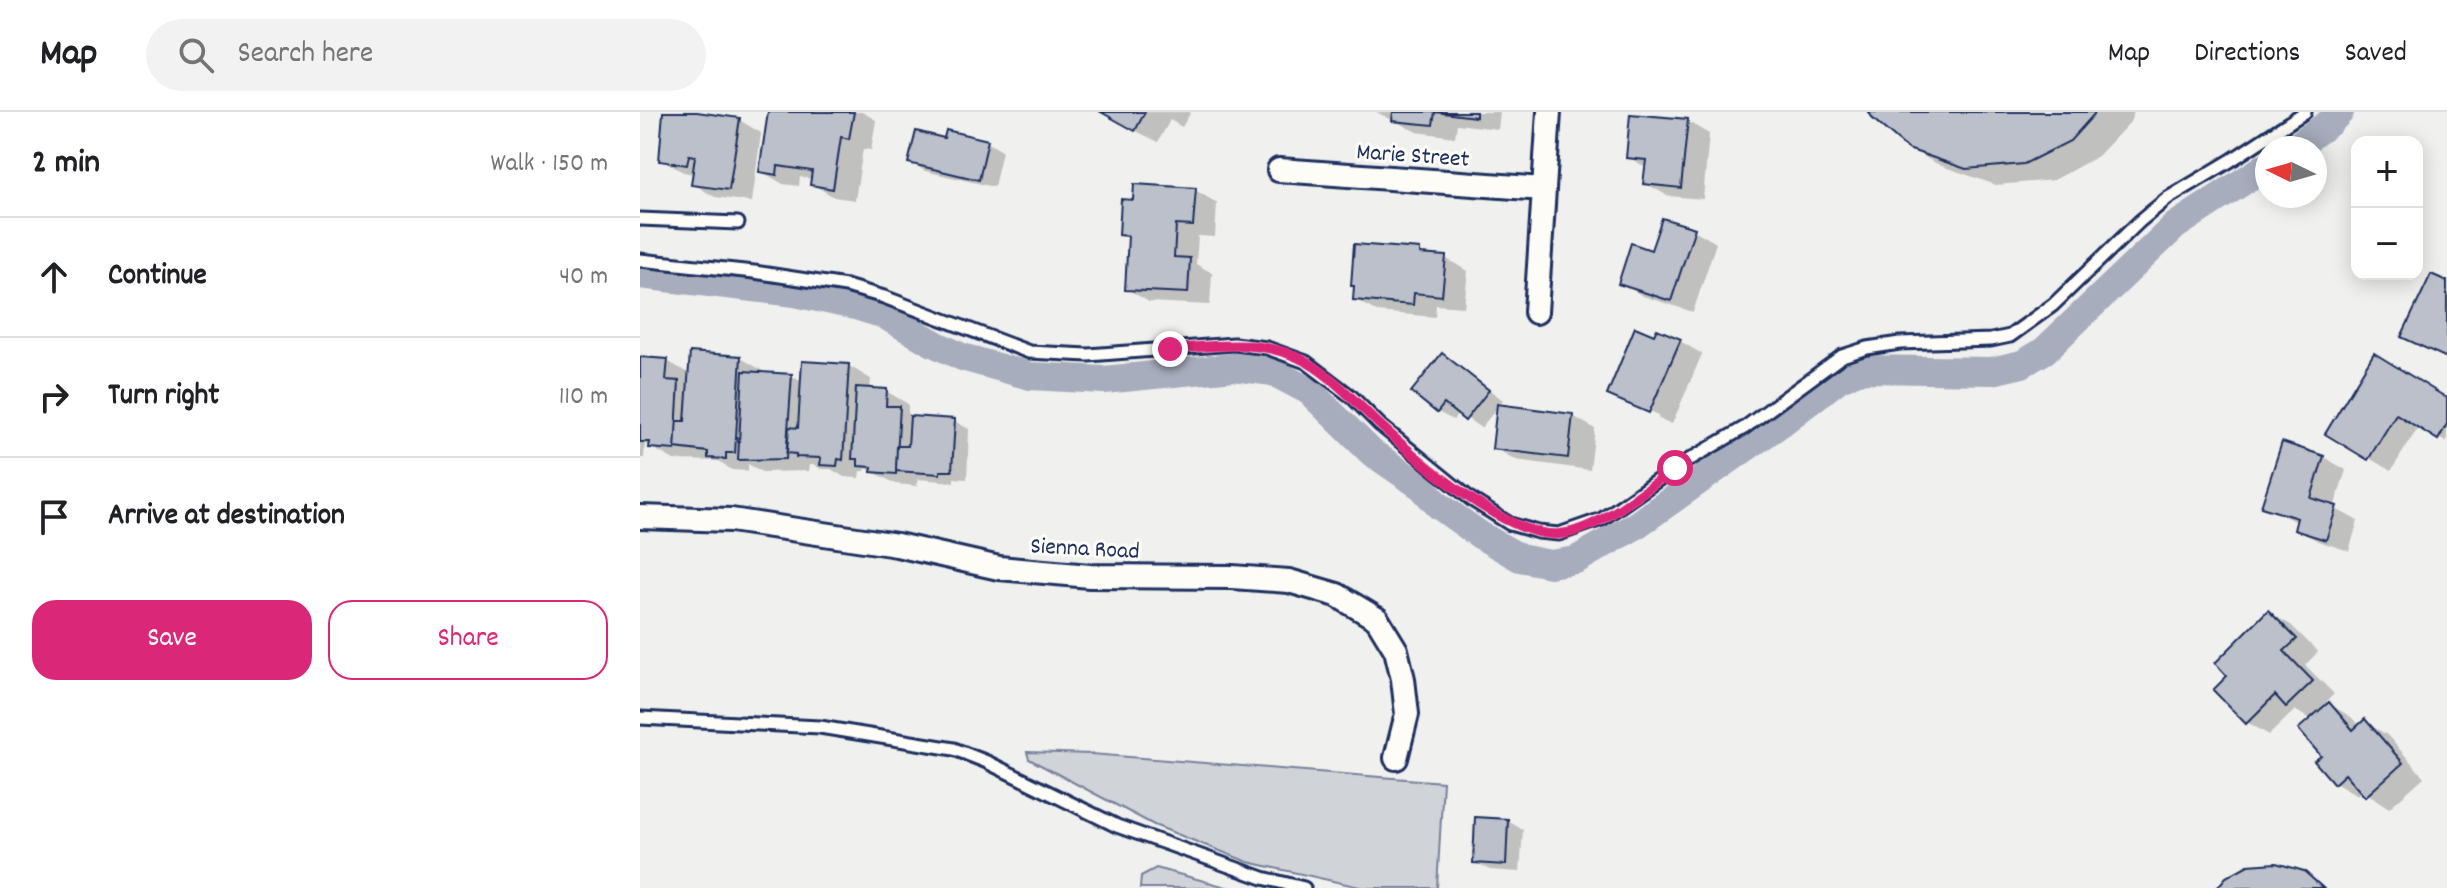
<!DOCTYPE html>
<html lang="en">
<head>
<meta charset="utf-8">
<style>
	:root { --surface:#fff; --page:#f2f2f2; --text:#202124; --muted:#757577; --line:#e0e0e0; --accent:#db2777 }
	body { margin:0; font-family:Dekko,sans-serif; background:var(--page); color:var(--text) }
	.controls { position:absolute; right:24px; top:24px; display:grid; overflow:hidden; border-radius:16px; box-shadow:0 4px 20px #0003 }
	.controls button { width:72px; height:72px; display:grid; place-items:center; padding:0; border:0; border-bottom:2px solid var(--line); background:var(--surface); color:var(--text); font:40px sans-serif }
	.compass { position:absolute; left:1615px; top:24px; width:72px; height:72px; border-radius:50%; background:var(--surface); box-shadow:0 4px 20px #0003; rotate:275deg }
	.stop { position:absolute; width:24px; height:24px; margin:-18px; border:6px solid #db2777; border-radius:50%; background:#fff }
	.stop.end { background:#db2777; border-color:#fff; box-shadow:0 2px 8px #0008 }
	.list { margin:0; padding:0; list-style:none }
	h2 { display:flex; justify-content:space-between; align-items:center; height:104px; margin:0; padding:0 32px; font-size:34px }
	h2 small { font-size:26px; font-weight:400; color:var(--muted) }
	.list li { display:grid; grid-template-columns:52px 1fr auto; gap:24px; align-items:center; box-sizing:border-box; height:120px; padding:0 32px; border-top:2px solid var(--line) }
	.list b { display:block; font-size:30px; white-space:nowrap }
	.list em { font-size:26px; font-style:normal; color:var(--muted) }
	.actions { display:flex; gap:16px; padding:24px 32px }
	.actions a { flex:1; padding:18px 0; border:2px solid var(--accent); border-radius:24px; text-align:center; font-size:28px; color:var(--accent) }
	.actions .main { background:var(--accent); color:#fff }
	.icon { flex:none; width:44px; height:44px; fill:none; stroke:currentColor; stroke-width:2; stroke-linecap:round; stroke-linejoin:round }
	.map { position:relative; flex:none; width:1807px; height:776px; overflow:hidden }
	header { display:flex; align-items:center; gap:48px; box-sizing:border-box; height:112px; padding:0 40px; background:var(--surface); border-bottom:2px solid var(--line) }
	header strong { font-size:38px }
	nav { display:flex; gap:44px; margin-inline-start:auto; font-size:28px }
	.search { width:560px; height:72px; background:var(--page); display:flex; align-items:center; gap:20px; box-sizing:border-box; padding:0 28px; border-radius:44px; color:var(--muted); font-size:30px }
	main { display:flex }
	aside { flex:1; background:var(--surface) }
	.map>svg:first-child { display:block }
	.green { fill:#d0d3d8; stroke:#76819b; stroke-width:2 }
	.shadow { fill:#0003 }
	.lines { fill:none; stroke-linecap:round; stroke-linejoin:round }
	.canal { stroke:#a7adbd; stroke-width:28 }
	.building { fill:#bbc0ca; stroke:#1b2f5e; stroke-width:2 }
	.lane-casing { stroke:#1b2f5e; stroke-width:17 }
	.street-casing { stroke:#1b2f5e; stroke-width:28 }
	.lane { stroke:#fdfcf7; stroke-width:11 }
	.street { stroke:#fdfcf7; stroke-width:22 }
	.route { stroke:#db2777; stroke-width:10 }
	.labels { text-anchor:middle; stroke-width:6; stroke-linejoin:round; paint-order:stroke }
	.street-label { font-size:24px; fill:#1b2f5e; stroke:#fdfcf7 }
</style>
</head>
<body>
<header>
<strong>Map</strong>
<div class="search"><svg class="icon" aria-label="search" viewBox="0 0 24 24"><circle cx="10" cy="10" r="6"/><path d="M15 15l6 6"/></svg>Search here</div>
<nav><a>Map</a><a>Directions</a><a>Saved</a></nav>
</header>
<main>
<aside>
<h2>2 min<small>Walk · 150 m</small></h2>
<ul class="list">
<li><svg class="icon" aria-label="ahead" viewBox="0 0 24 24"><path d="M12 20V5M6 11l6-6 6 6"/></svg><div><b>Continue</b></div><em>40 m</em></li>
<li><svg class="icon" aria-label="right" viewBox="0 0 24 24"><path d="M7 20v-9h11M14 6l5 5-5 5"/></svg><div><b>Turn right</b></div><em>110 m</em></li>
<li><svg class="icon" aria-label="arrive" viewBox="0 0 24 24"><path d="M6 21V4h12l-3 4 3 4H6"/></svg><div><b>Arrive at destination</b></div></li>
</ul>
<div class="actions"><a class="main">Save</a><a>Share</a></div>
</aside>
<div class="map">
<svg width="1807" height="776" viewBox="0 0 1807 776">
	<rect width="100%" height="100%" fill="#f0f0ee"/>
	<filter id="ink" filterUnits="userSpaceOnUse"><feTurbulence type="fractalNoise" baseFrequency=".0125" numOctaves="2"/><feDisplacementMap in="SourceGraphic" scale="16" xChannelSelector="R" yChannelSelector="G"/><feConvolveMatrix kernelMatrix="1 2 1 2 8 2 1 2 1" color-interpolation-filters="sRGB"/></filter>
	<g filter="url(#ink)">
		<g class="green">
			<path d="M387,640L451,642L803,670L797,776H724L608,750L514,713L389,647Z"/>
			<path d="M516,756L590,776H500L501,764Z"/>
		</g>
		<g class="shadow">
			<path d="M25,0L99,8L121,21L112,90L75,85L53,72L55,62L43,60L21,47Z"/>
			<path d="M130,0H222L236,8L231,38L223,37L215,88L194,85L172,72V67L160,65L159,74L143,72L121,59Z"/>
			<path d="M459,0H551L542,15L530,8L518,30Z"/>
			<path d="M736,0H860L858,17L817,12L815,25L777,20Z"/>
			<path d="M1232,0H1494L1490,10L1458,44L1414,68L1356,73L1299,53L1269,36Z"/>
			<path d="M1047,9L1069,22L1063,87L1028,84L1005,71L1007,56L988,45Z"/>
			<path d="M306,28L347,30L362,39L354,75L285,59L270,50Z"/>
			<path d="M555,78L577,91L575,125L558,124L556,152L572,161L570,193L509,190L487,177L490,127L481,122Z"/>
			<path d="M1054,118L1076,131L1053,200L1003,184L981,171L1012,141Z"/>
			<path d="M780,139L789,145L805,146L828,159L824,195L796,193L795,205L737,200L715,187Z"/>
			<path d="M1016,226L1040,229L1062,242L1032,312L1018,306L1019,303L990,290V294L969,282Z"/>
			<path d="M802,243L863,288L841,316L819,301L813,308L798,300Z"/>
			<path d="M0,246L27,249L50,262L101,246L123,259V262L152,264L163,271L209,254L231,267L230,278L246,279L268,292V301L276,306L314,309L329,317L327,367L314,366V370L278,367L277,374L256,372L226,356L225,359H220L219,366L204,365L191,357H181L174,353H169L168,359L122,360L108,352V359L92,358L78,349L34,348L5,332L4,346H0Z"/>
			<path d="M1807,287V331L1779,314L1751,359L1688,321Z"/>
			<path d="M933,304L955,317L950,358L876,348L854,336Z"/>
			<path d="M1643,332L1684,345L1706,358L1694,396L1718,409L1709,439L1678,429L1656,417L1658,411L1624,394Z"/>
			<path d="M1629,501L1651,513L1678,540L1665,553L1694,582L1686,590L1711,605L1720,614L1725,610L1747,623L1784,665L1749,696L1722,678L1717,683L1695,670L1671,608L1655,598L1629,623L1607,610L1590,564Z"/>
			<path d="M868,709L883,718L880,760L850,758L835,750Z"/>
		</g>
		<g class="lines">
			<g class="canal">
				<path d="M1654,36L1689,11L1700,0"/>
				<path d="M0,163L155,181L215,194L244,203L295,232L322,245L390,264L464,268L594,255L633,260L669,279L731,340L782,375L798,393L840,423L880,446L910,452L936,448L995,414L1144,309L1200,266L1224,257L1352,259L1382,252L1404,239L1535,114L1627,54"/>
			</g>
		</g>
		<g class="building">
			<path d="M23,0H57L100,6L89,78L51,73L55,44L49,43L47,53L19,49Z"/>
			<path d="M128,0H214L209,27L201,25L193,77L170,73L172,59L138,54L137,63L119,60Z"/>
			<path d="M461,0H505L495,19Z"/>
			<path d="M753,0H836V5L795,0L793,13L752,9Z"/>
			<path d="M1229,0H1456L1430,29L1384,52L1326,57L1268,37L1233,7Z"/>
			<path d="M990,2L1048,7L1041,76L1003,72L1006,48L986,46Z"/>
			<path d="M306,18L348,28L339,68L268,51L276,19L304,26Z"/>
			<path d="M494,72L556,76L553,114L536,113L534,145L550,146L548,181L485,178L488,124L479,123L481,87L493,88Z"/>
			<path d="M1022,106L1055,116L1031,189L978,172L991,131L1011,138Z"/>
			<path d="M714,132L780,137V142L806,144L802,184L774,181L773,193L713,188L714,174H711Z"/>
			<path d="M1791,162L1807,169V246L1761,225Z"/>
			<path d="M995,215L1014,223L1017,217L1041,227L1009,301L967,283Z"/>
			<path d="M50,240L101,244L95,341H86V347L68,346V340L35,336L36,309H45Z"/>
			<path d="M802,241L849,278L825,309L804,292L797,301L771,280Z"/>
			<path d="M1734,241L1807,286V312L1798,328L1756,302L1728,348L1685,322Z"/>
			<path d="M0,245L28,247L26,268L39,269L35,338L9,336L10,330H0Z"/>
			<path d="M162,249L209,252L203,348L198,347L197,354L180,353L181,346L156,345V342L147,341L149,315L158,316Z"/>
			<path d="M103,259L152,262L146,347L98,348Z"/>
			<path d="M216,275L247,277L246,294H260L256,362L231,360L232,355L218,354V347H212Z"/>
			<path d="M857,292L933,302L928,346L852,337Z"/>
			<path d="M270,304L315,307L312,359H300V362L256,359L257,334H268Z"/>
			<path d="M1642,330L1684,344L1671,386L1697,394L1686,428L1654,418L1657,406L1621,395Z"/>
			<path d="M1628,498L1657,527L1644,539L1673,569L1646,595L1635,583L1606,612L1573,578L1587,564L1575,551Z"/>
			<path d="M1689,590L1713,618L1725,607L1763,651L1725,685L1705,662L1694,672L1674,649L1681,644L1658,617Z"/>
			<path d="M835,705L868,707L866,753L833,751Z"/>
			<path d="M1636,751L1664,759L1683,776H1577L1586,765L1608,753Z"/>
		</g>
		<g class="lines">
			<defs>
				<g id="lane">
					<path d="M0,107L98,111"/>
					<path d="M0,148L114,160L206,174L244,185L389,240L448,243L594,232L627,236L666,250L712,285L740,313L832,388L870,412L898,420L919,422L962,407L1035,356L1104,316L1202,244L1227,236L1260,231L1351,228L1370,224L1413,193L1500,109L1528,86L1590,49L1665,0"/>
					<path d="M0,606L180,615L314,637L347,650L477,714L623,766L664,776"/>
				</g>
				<g id="street">
					<path d="M639,58L904,77"/>
					<path d="M896,200L909,0"/>
					<path d="M0,405L91,408L257,433L359,456L450,464L592,465L649,469L697,483L737,507L756,538L763,567L767,602L756,646"/>
				</g>
			</defs>
			<use href="#lane" class="lane-casing"/>
			<use href="#street" class="street-casing"/>
			<use href="#lane" class="lane"/>
			<use href="#street" class="street"/>
		</g>
	</g>
	<g class="lines" filter="url(#ink)">
		<path class="route" d="M530,237C576,234 625,226 667,250C696,267 717,292 741,314C778,348 868,427 920,422C958,419 1005,378 1035,356"/>
	</g>
	<g class="labels">
		<g class="street-label">
			<text transform="translate(773 42) rotate(4)" y="8">Marie Street</text>
			<text transform="translate(445 435) rotate(3)" y="8">Sienna Road</text>
		</g>
	</g>
</svg>
<div class="controls">
<button>+</button>
<button>−</button>
</div>
<svg class="compass" viewBox="-18 -18 36 36"><path d="M0-13l5 13h-10z" fill="#e53935"/><path d="M0 13l5-13h-10z" fill="#757577"/></svg>
<div class="stop" style="left:1035px;top:356px"></div>
<div class="stop end" style="left:530px;top:237px"></div>
</div>
</main>
</body>
</html>
